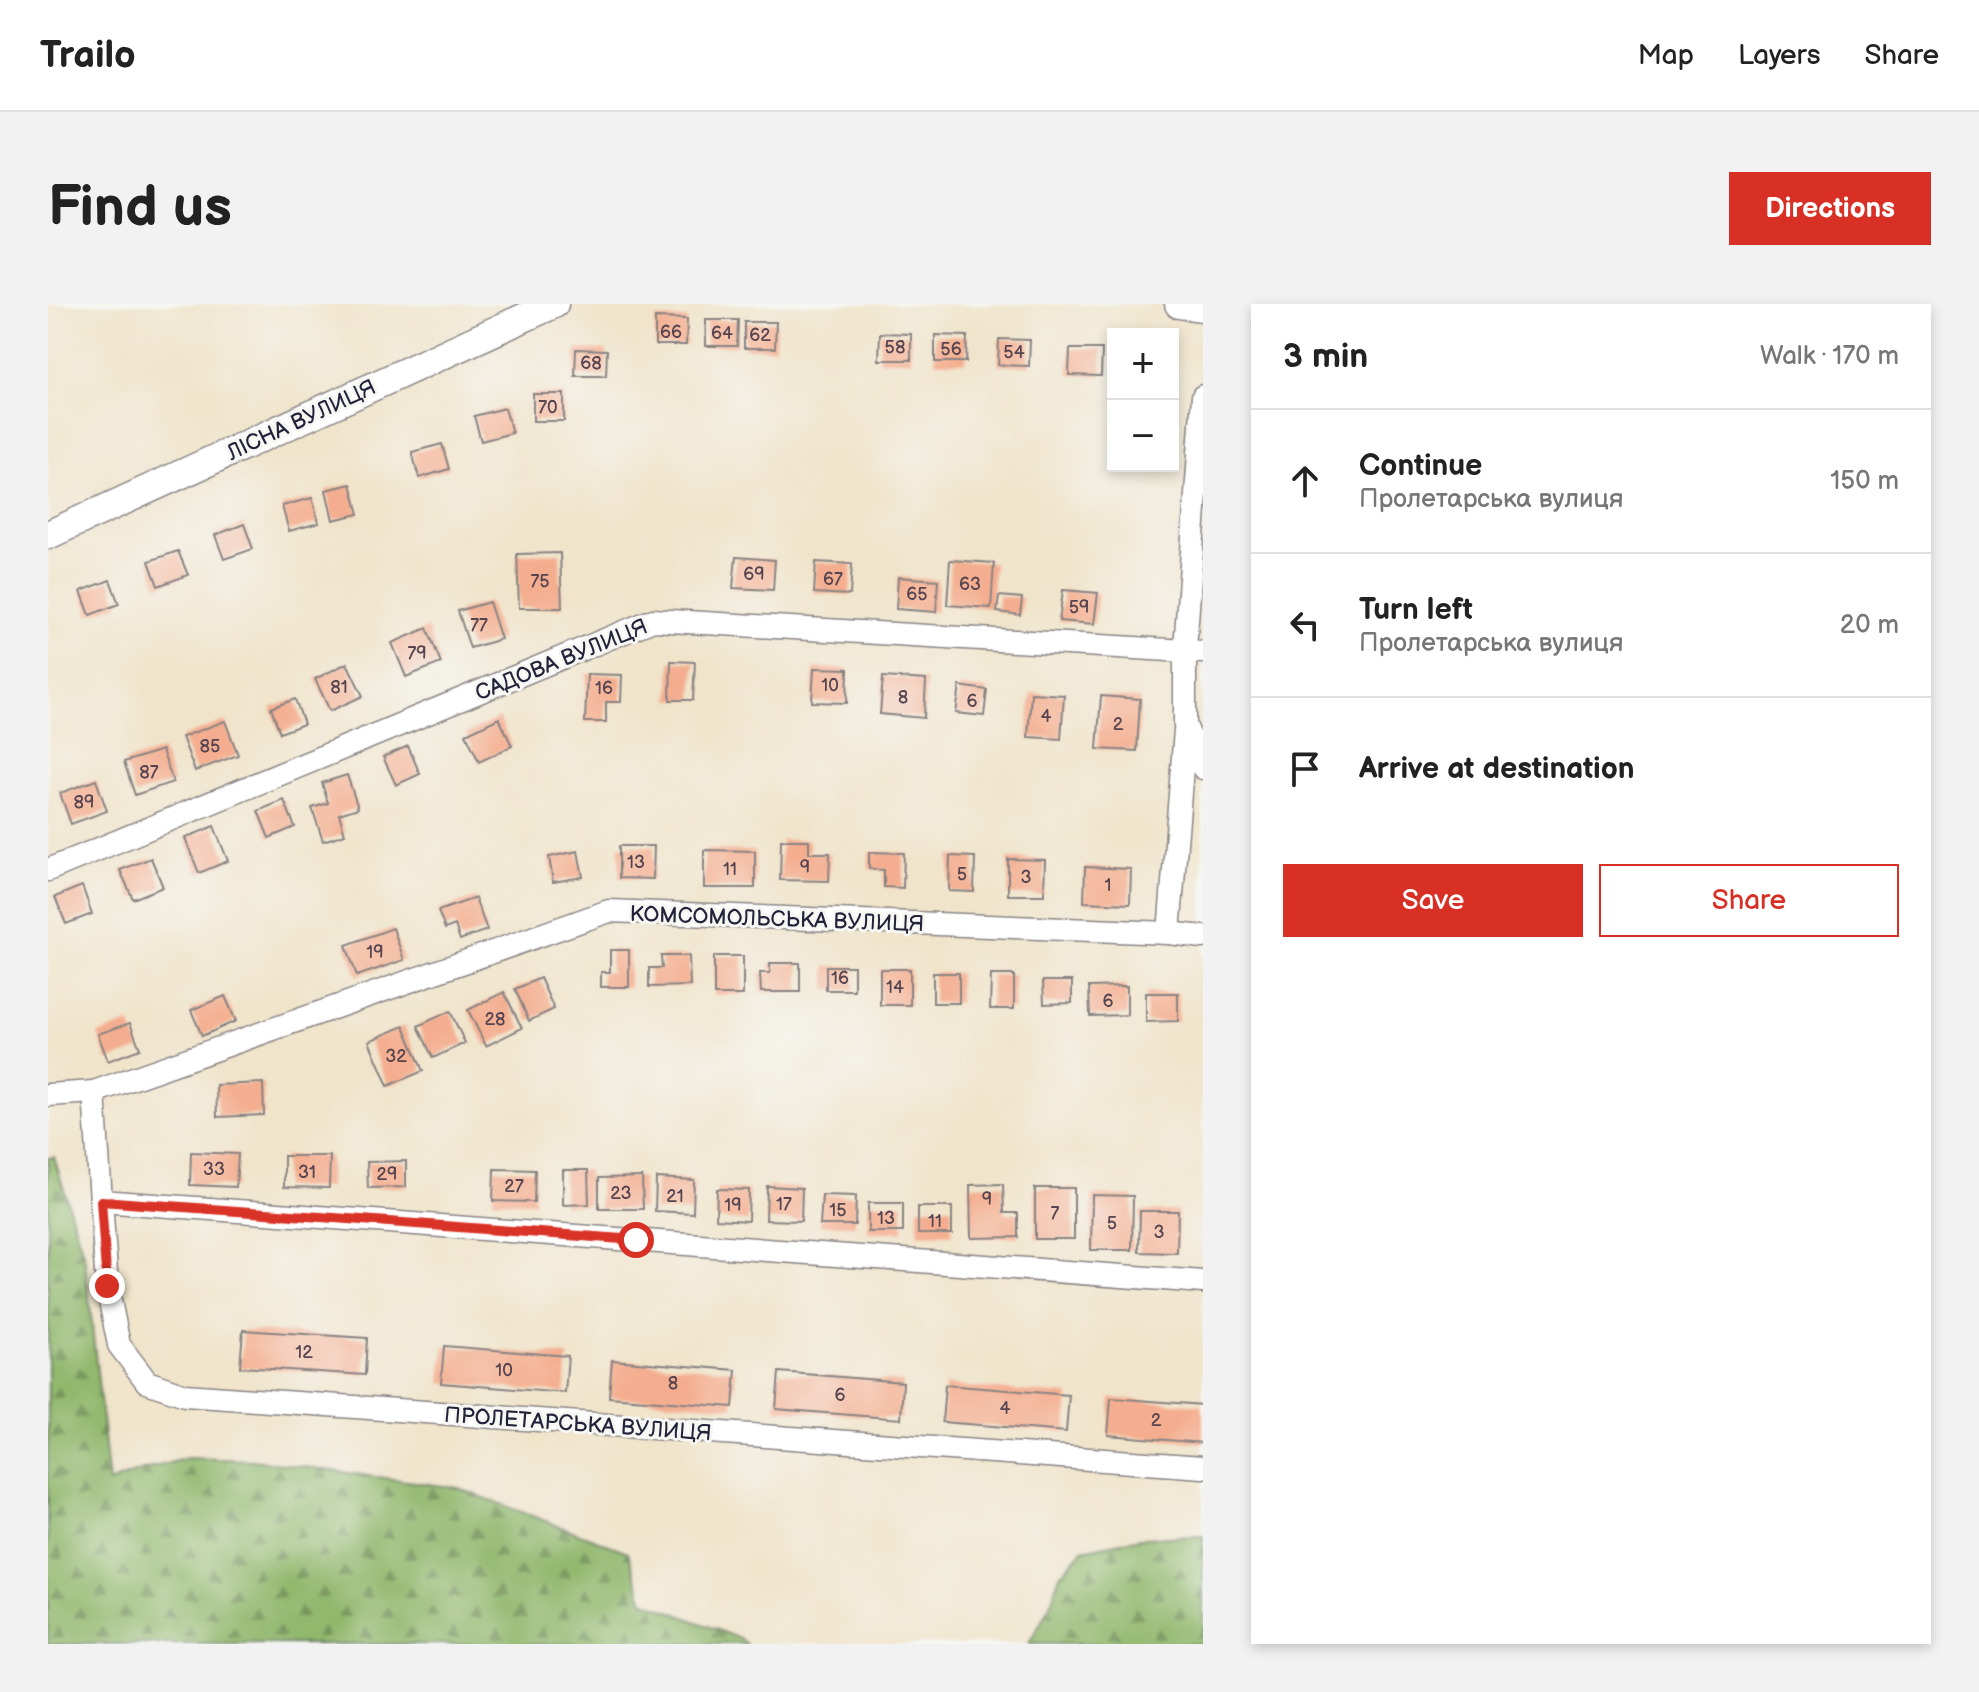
<!DOCTYPE html>
<html lang="en">
<head>
<meta charset="utf-8">
<style>
	:root { --surface:#fff; --page:#f2f2f2; --text:#222; --muted:#767676; --line:#e0e0e0; --accent:#d93025 }
	body { margin:0; font-family:"Balsamiq Sans",sans-serif; background:var(--page); color:var(--text) }
	.controls { position:absolute; right:24px; top:24px; display:grid; overflow:hidden; border-radius:0px; box-shadow:0 4px 12px #0003 }
	.controls button { width:72px; height:72px; display:grid; place-items:center; padding:0; border:0; border-bottom:2px solid var(--line); background:var(--surface); color:var(--text); font:40px sans-serif }
	.stop { position:absolute; width:24px; height:24px; margin:-18px; border:6px solid #d93025; border-radius:50%; background:#fff }
	.stop.end { background:#d93025; border-color:#fff; box-shadow:0 2px 8px #0008 }
	.list { margin:0; padding:0; list-style:none }
	h2 { display:flex; justify-content:space-between; align-items:center; height:104px; margin:0; padding:0 32px; font-size:34px }
	h2 small { font-size:26px; font-weight:400; color:var(--muted) }
	.list li { display:grid; grid-template-columns:52px 1fr auto; gap:24px; align-items:center; box-sizing:border-box; height:144px; padding:0 32px; border-top:2px solid var(--line) }
	.list b { display:block; font-size:30px; white-space:nowrap }
	.list p { margin:0; font-size:26px; white-space:nowrap; color:var(--muted) }
	.list em { font-size:26px; font-style:normal; color:var(--muted) }
	.actions { display:flex; gap:16px; padding:24px 32px }
	.actions a { flex:1; padding:18px 0; border:2px solid var(--accent); border-radius:0px; text-align:center; font-size:28px; color:var(--accent) }
	.actions .main { background:var(--accent); color:#fff }
	.icon { flex:none; width:44px; height:44px; fill:none; stroke:currentColor; stroke-width:2; stroke-linecap:round; stroke-linejoin:round }
	.map { position:relative; flex:none; width:1155px; height:1340px; overflow:hidden; border-radius:0px }
	header { display:flex; align-items:center; gap:48px; box-sizing:border-box; height:112px; padding:0 40px; background:var(--surface); border-bottom:2px solid var(--line) }
	header strong { font-size:38px }
	nav { display:flex; gap:44px; margin-inline-start:auto; font-size:28px }
	.intro { display:flex; align-items:center; justify-content:space-between; box-sizing:border-box; height:192px; padding:0 48px }
	h1 { margin:0; font-size:56px }
	.button { padding:20px 36px; border-radius:0px; background:var(--accent); color:#fff; font-size:28px; font-weight:700 }
	main { display:flex; gap:48px; padding:0 48px }
	aside { flex:1; background:var(--surface); border-radius:0px; box-shadow:0 4px 12px #0003 }
	.map>svg:first-child { display:block }
	.forest { fill:url(#forest-firs); stroke:#5a6d54; stroke-width:2 }
	.building { fill:#f4ae8f }
	.lines { fill:none; stroke-linecap:round; stroke-linejoin:round }
	.minor-casing { stroke:#898383; stroke-width:25 }
	.tertiary-casing { stroke:#898383; stroke-width:31 }
	.minor { stroke:#fff; stroke-width:22 }
	.tertiary { stroke:#fff; stroke-width:28 }
	.route { stroke:#d93025; stroke-width:10 }
	.labels { text-anchor:middle; stroke-width:6; stroke-linejoin:round; paint-order:stroke }
	.number-label { font-size:18px; fill:#564550 }
	.street-label { font-size:22px; fill:#22223b; stroke:#f6f6f2 }
</style>
</head>
<body>
<header>
<strong>Trailo</strong>
<nav><a>Map</a><a>Layers</a><a>Share</a></nav>
</header>
<div class="intro"><h1>Find us</h1><a class="button">Directions</a></div>
<main>
<div class="map">
<svg width="1155" height="1340" viewBox="0 0 1155 1340">
	<defs>
		<pattern id="forest-firs" width="22" height="20" patternUnits="userSpaceOnUse" patternTransform="scale(2)"><rect width="22" height="20" fill="#91b86d"/><path d="M5 1l3.5 6h-7zM16 11l3.5 6h-7z" fill="#76955b"/></pattern>
	</defs>
	<rect width="100%" height="100%" fill="#f6f6f2"/>
	<filter id="ink" filterUnits="userSpaceOnUse"><feTurbulence type="fractalNoise" baseFrequency=".0125" numOctaves="2"/><feDisplacementMap in="SourceGraphic" scale="16" xChannelSelector="R" yChannelSelector="G"/><feConvolveMatrix kernelMatrix="1 2 1 2 8 2 1 2 1" color-interpolation-filters="sRGB"/></filter>
	<filter id="wash" filterUnits="userSpaceOnUse"><feTurbulence type="fractalNoise" baseFrequency=".006" numOctaves="4" result="noise"/><feDisplacementMap in="SourceGraphic" scale="32" xChannelSelector="R" yChannelSelector="G"/><feGaussianBlur stdDeviation="1.8" result="paint"/><feColorMatrix in="noise" values="0 0 0 0 0 0 0 0 0 0 0 0 0 0 0 0 0 1.4 0 .05"/><feComposite in="paint" operator="in"/></filter>
	<g filter="url(#wash)">
		<rect width="100%" height="100%" fill="#f0e4cb"/>
		<g class="forest">
			<path d="M6,853L37,956L61,1179L89,1168L139,1154L205,1156L410,1184L580,1248L596,1297L693,1335L699,1340H0V854Z"/>
			<path d="M1155,1232V1340H981L1002,1302L1012,1271L1035,1246L1092,1234Z"/>
		</g>
		<g id="blocks">
			<g class="building">
				<path d="M607,14L639,15L638,41H607Z"/>
				<path d="M658,16H690L689,42H658Z"/>
				<path d="M696,18H728L727,44H696Z"/>
				<path d="M832,29L863,30V56H831Z"/>
				<path d="M887,31L919,32L918,58H887Z"/>
				<path d="M951,35L982,36L981,62L950,61Z"/>
				<path d="M528,45L559,46L558,72H527Z"/>
				<path d="M1022,45H1054L1053,72L1021,71Z"/>
				<rect x="485" y="90" width="31" height="27"/>
				<path d="M457,104L464,129L433,137L426,112Z"/>
				<path d="M394,140L401,165L371,174L364,148Z"/>
				<path d="M303,180L311,210L285,216L278,186Z"/>
				<path d="M264,194L271,219L241,227L234,202Z"/>
				<path d="M196,220L205,245L176,255L167,231Z"/>
				<path d="M130,247L140,271L110,282L101,257Z"/>
				<path d="M512,249L514,304H471L469,250Z"/>
				<path d="M688,253L727,256L725,286L685,284Z"/>
				<path d="M902,256L946,259L943,304L899,301Z"/>
				<path d="M768,258L804,260L802,291L766,289Z"/>
				<path d="M850,273L890,276L888,308L848,305Z"/>
				<path d="M62,276L71,300L42,311L33,287Z"/>
				<path d="M1015,286L1050,289L1046,320L1011,317Z"/>
				<path d="M951,292L974,294L972,311L949,308Z"/>
				<path d="M441,298L453,335L422,344L410,307Z"/>
				<path d="M379,324L393,359L358,373L344,339Z"/>
				<path d="M623,357L647,358L645,396H622Z"/>
				<path d="M299,359L315,392L282,407L267,375Z"/>
				<path d="M766,364L800,365L799,399L764,398Z"/>
				<path d="M539,370L574,371L573,398H558V418H537Z"/>
				<path d="M835,373L878,376L876,414L832,410Z"/>
				<path d="M912,382L939,386L936,412L908,409Z"/>
				<path d="M983,389L1016,391L1013,435L980,433Z"/>
				<path d="M1053,392L1092,395L1089,447L1049,445Z"/>
				<path d="M247,395L256,420L232,429L223,404Z"/>
				<path d="M451,414L464,442L431,458L418,430Z"/>
				<path d="M177,417L190,451L147,467L134,433Z"/>
				<path d="M360,442L372,470L348,481L335,453Z"/>
				<path d="M114,446L125,478L87,491L76,458Z"/>
				<path d="M299,471L310,504L291,510L297,530L275,537L264,504L280,499L274,479Z"/>
				<path d="M48,476L59,507L23,520L12,489Z"/>
				<path d="M236,496L247,523L221,534L210,507Z"/>
				<path d="M166,522L180,557L151,569L137,534Z"/>
				<path d="M733,536H761V549H782L781,577L732,576Z"/>
				<path d="M571,542H606L605,575L571,574Z"/>
				<path d="M656,546L707,547V584H656Z"/>
				<path d="M530,547L535,573L505,578L501,553Z"/>
				<path d="M821,548L856,549L855,584L836,583V566L821,565Z"/>
				<path d="M902,552L927,553L926,588L901,587Z"/>
				<path d="M103,554L115,583L85,595L72,566Z"/>
				<path d="M960,555L997,556L996,591H960Z"/>
				<path d="M1037,563L1083,565L1082,600L1036,598Z"/>
				<path d="M34,582L44,610L18,620L7,593Z"/>
				<path d="M427,594L439,626L412,636L407,621L397,625L390,607Z"/>
				<path d="M345,624L356,656L309,672L298,641Z"/>
				<path d="M562,646H581V683H553V668H562Z"/>
				<path d="M613,652H641L642,682L601,683V664H614Z"/>
				<rect x="666" y="652" width="29" height="39"/>
				<path d="M722,659H752V688H713L712,669H722Z"/>
				<rect x="778" y="662" width="28" height="24"/>
				<rect x="832" y="665" width="30" height="36"/>
				<rect x="885" y="669" width="26" height="30"/>
				<path d="M943,671H966V705H942Z"/>
				<path d="M492,674L506,705L481,717L467,685Z"/>
				<path d="M995,677H1024V699L996,700Z"/>
				<path d="M1079,682V711L1042,712L1041,683Z"/>
				<path d="M456,688L474,724L438,742L420,706Z"/>
				<path d="M1098,689H1130V717L1098,718Z"/>
				<path d="M177,692L188,717L154,732L143,706Z"/>
				<path d="M402,707L417,739L385,754L370,722Z"/>
				<path d="M82,719L92,745L60,757L50,730Z"/>
				<path d="M356,722L375,767L340,782L321,737Z"/>
				<path d="M215,779L216,811L169,813L168,781Z"/>
				<path d="M143,848L190,850L188,883L142,881Z"/>
				<path d="M236,852H282L281,884L236,883Z"/>
				<path d="M358,857V883L320,884L319,858Z"/>
				<path d="M446,865L487,866L486,898L445,897Z"/>
				<path d="M515,866H540L541,900L515,901Z"/>
				<path d="M594,873L595,905H551V874Z"/>
				<path d="M608,874L646,876L645,909L607,907Z"/>
				<path d="M955,880L956,909H970V933L923,934L922,881Z"/>
				<path d="M719,882L754,884L753,917L718,916Z"/>
				<rect x="987" y="884" width="39" height="51"/>
				<path d="M669,885L701,886L700,917L668,915Z"/>
				<path d="M774,891L808,892L807,921H772Z"/>
				<path d="M1044,891L1085,892L1084,946H1043Z"/>
				<rect x="820" y="899" width="35" height="29"/>
				<rect x="870" y="903" width="34" height="27"/>
				<path d="M1092,907H1130L1129,949L1091,948Z"/>
				<path d="M195,1026L319,1034L317,1071L192,1063Z"/>
				<path d="M396,1042L520,1052L517,1089L393,1079Z"/>
				<path d="M564,1056L688,1066L685,1103L561,1093Z"/>
				<path d="M731,1068L855,1078L853,1115L728,1105Z"/>
				<path d="M897,1081L1021,1091L1018,1128L894,1118Z"/>
				<path d="M1063,1094L1155,1101V1139L1060,1131Z"/>
			</g>
		</g>
	</g>
	<g filter="url(#ink)">
		<use href="#blocks" fill-opacity="0" stroke="#898383" stroke-width="2"/>
		<g class="lines">
			<defs>
				<g id="minor">
					<path d="M1155,92L1137,345V421L1155,464"/>
					<path d="M0,566L605,316L1155,348"/>
					<path d="M1121,629L1137,426"/>
					<path d="M46,788L561,607L1121,629L1155,633"/>
					<path d="M0,791L46,788L53,897L1155,978"/>
					<path d="M53,897L59,982L71,1041L99,1078L137,1091L1155,1163"/>
				</g>
				<g id="tertiary">
					<path d="M1131,0L1155,3"/>
					<path d="M0,231L506,0"/>
				</g>
			</defs>
			<use href="#minor" class="minor-casing"/>
			<use href="#tertiary" class="tertiary-casing"/>
			<use href="#minor" class="minor"/>
			<use href="#tertiary" class="tertiary"/>
		</g>
	</g>
	<g class="lines" filter="url(#ink)">
		<path class="route" d="M59,982L53,897L588,936"/>
	</g>
	<g class="labels">
		<g class="number-label">
			<text x="623" y="34">66</text>
			<text x="674" y="35">64</text>
			<text x="712" y="37">62</text>
			<text x="847" y="49">58</text>
			<text x="903" y="51">56</text>
			<text x="966" y="54">54</text>
			<text x="543" y="65">68</text>
			<text x="500" y="109">70</text>
			<text x="706" y="276">69</text>
			<text x="785" y="281">67</text>
			<text x="492" y="283">75</text>
			<text x="922" y="286">63</text>
			<text x="869" y="296">65</text>
			<text x="1031" y="309">59</text>
			<text x="431" y="327">77</text>
			<text x="369" y="355">79</text>
			<text x="782" y="387">10</text>
			<text x="291" y="389">81</text>
			<text x="556" y="390">16</text>
			<text x="855" y="399">8</text>
			<text x="924" y="403">6</text>
			<text x="998" y="418">4</text>
			<text x="1070" y="426">2</text>
			<text x="162" y="448">85</text>
			<text x="101" y="474">87</text>
			<text x="36" y="504">89</text>
			<text x="588" y="564">13</text>
			<text x="757" y="569">9</text>
			<text x="682" y="571">11</text>
			<text x="914" y="576">5</text>
			<text x="978" y="579">3</text>
			<text x="1060" y="587">1</text>
			<text x="327" y="654">19</text>
			<text x="792" y="680">16</text>
			<text x="847" y="689">14</text>
			<text x="1060" y="703">6</text>
			<text x="447" y="721">28</text>
			<text x="348" y="758">32</text>
			<text x="166" y="871">33</text>
			<text x="259" y="874">31</text>
			<text x="339" y="876">29</text>
			<text x="466" y="888">27</text>
			<text x="573" y="895">23</text>
			<text x="627" y="898">21</text>
			<text x="939" y="901">9</text>
			<text x="736" y="906">17</text>
			<text x="685" y="907">19</text>
			<text x="790" y="912">15</text>
			<text x="1007" y="915">7</text>
			<text x="838" y="920">13</text>
			<text x="887" y="923">11</text>
			<text x="1064" y="925">5</text>
			<text x="1111" y="934">3</text>
			<text x="256" y="1054">12</text>
			<text x="456" y="1072">10</text>
			<text x="625" y="1085">8</text>
			<text x="792" y="1097">6</text>
			<text x="957" y="1110">4</text>
			<text x="1108" y="1122">2</text>
		</g>
		<g class="street-label">
			<text transform="translate(253 115) rotate(-25)" y="8">ЛІСНА ВУЛИЦЯ</text>
			<text transform="translate(513 355) rotate(-22)" y="8">САДОВА ВУЛИЦЯ</text>
			<text transform="translate(729 614) rotate(2)" y="8">КОМСОМОЛЬСЬКА ВУЛИЦЯ</text>
			<text transform="translate(530 1119) rotate(4)" y="8">ПРОЛЕТАРСЬКА ВУЛИЦЯ</text>
		</g>
	</g>
</svg>
<div class="controls">
<button>+</button>
<button>−</button>
</div>
<div class="stop" style="left:588px;top:936px"></div>
<div class="stop end" style="left:59px;top:982px"></div>
</div>
<aside>
<h2>3 min<small>Walk · 170 m</small></h2>
<ul class="list">
<li><svg class="icon" aria-label="ahead" viewBox="0 0 24 24"><path d="M12 20V5M6 11l6-6 6 6"/></svg><div><b>Continue</b><p>Пролетарська вулиця</p></div><em>150 m</em></li>
<li><svg class="icon" aria-label="left" viewBox="0 0 24 24"><path d="M17 20v-9H6M10 6l-5 5 5 5"/></svg><div><b>Turn left</b><p>Пролетарська вулиця</p></div><em>20 m</em></li>
<li><svg class="icon" aria-label="arrive" viewBox="0 0 24 24"><path d="M6 21V4h12l-3 4 3 4H6"/></svg><div><b>Arrive at destination</b></div></li>
</ul>
<div class="actions"><a class="main">Save</a><a>Share</a></div>
</aside>
</main>
</body>
</html>
